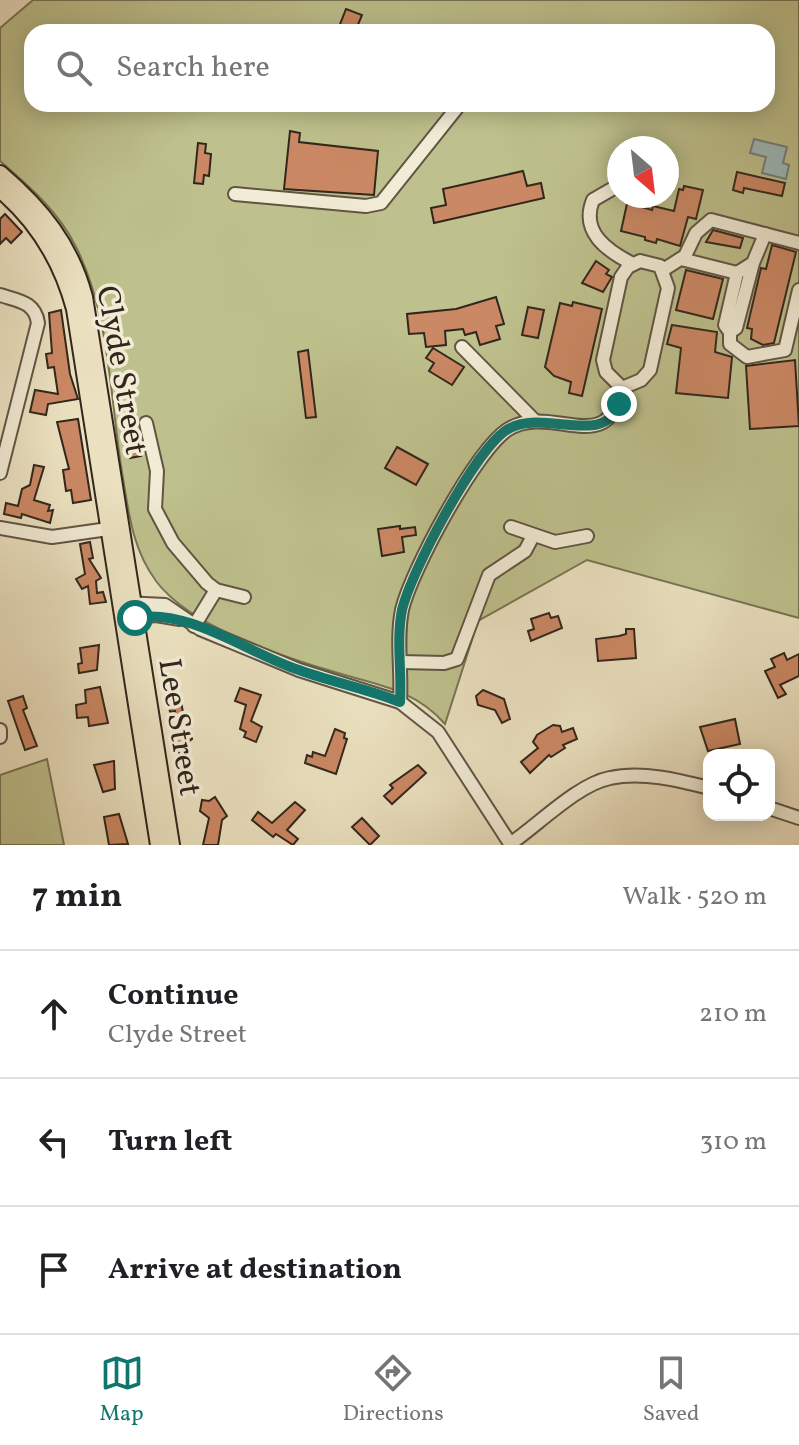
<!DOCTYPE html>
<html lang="en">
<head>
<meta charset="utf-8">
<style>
	:root { --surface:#fff; --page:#f6f6f6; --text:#202124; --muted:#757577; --line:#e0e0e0; --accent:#0f766e }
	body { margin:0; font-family:Vollkorn,serif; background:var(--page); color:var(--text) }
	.controls { position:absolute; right:24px; bottom:24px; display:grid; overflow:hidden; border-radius:16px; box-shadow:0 4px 20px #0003 }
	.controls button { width:72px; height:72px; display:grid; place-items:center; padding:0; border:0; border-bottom:2px solid var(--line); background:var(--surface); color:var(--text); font:40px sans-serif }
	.compass { position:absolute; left:607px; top:136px; width:72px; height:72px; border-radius:50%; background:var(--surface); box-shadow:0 4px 20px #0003; rotate:152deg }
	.stop { position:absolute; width:24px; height:24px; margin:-18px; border:6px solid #0f766e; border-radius:50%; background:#fff }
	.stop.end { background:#0f766e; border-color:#fff; box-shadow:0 2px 8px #0008 }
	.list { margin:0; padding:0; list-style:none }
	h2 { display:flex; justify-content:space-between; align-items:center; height:104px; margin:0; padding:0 32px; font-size:34px }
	h2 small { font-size:26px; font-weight:400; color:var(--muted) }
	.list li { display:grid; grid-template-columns:52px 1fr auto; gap:24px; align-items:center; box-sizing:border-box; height:128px; padding:0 32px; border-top:2px solid var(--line) }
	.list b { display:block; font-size:30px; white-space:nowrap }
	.list p { margin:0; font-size:26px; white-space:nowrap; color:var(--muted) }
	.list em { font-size:26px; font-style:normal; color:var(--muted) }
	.icon { flex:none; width:44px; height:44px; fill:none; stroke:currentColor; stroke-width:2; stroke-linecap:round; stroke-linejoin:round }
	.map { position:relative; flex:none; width:799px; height:845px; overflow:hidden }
	.search { position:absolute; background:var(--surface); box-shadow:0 4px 20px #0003; left:24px; right:24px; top:24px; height:88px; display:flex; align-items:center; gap:20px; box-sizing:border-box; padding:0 28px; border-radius:24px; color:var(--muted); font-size:30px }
	.sheet { height:488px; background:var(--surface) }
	nav { display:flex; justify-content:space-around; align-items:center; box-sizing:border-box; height:112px; border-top:2px solid var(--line); background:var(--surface); font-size:22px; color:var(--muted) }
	nav a { display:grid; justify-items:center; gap:4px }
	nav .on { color:var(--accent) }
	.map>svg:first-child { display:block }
	.green { fill:#bec18d; stroke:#787454; stroke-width:2; fill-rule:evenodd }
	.water { fill:#9cbbbc; stroke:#727f7c; stroke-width:2 }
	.building { fill:#cb8864; stroke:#32261c; stroke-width:2 }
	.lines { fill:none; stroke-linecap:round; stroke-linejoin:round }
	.minor-casing { stroke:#605545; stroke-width:16 }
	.major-casing { stroke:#32261c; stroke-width:20 }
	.minor { stroke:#f2ecd6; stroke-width:12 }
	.major { stroke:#ebe1c0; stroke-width:16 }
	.route { stroke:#0f766e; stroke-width:10 }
	.labels { text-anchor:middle; stroke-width:7; stroke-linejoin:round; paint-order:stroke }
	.street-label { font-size:32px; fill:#32261c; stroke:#f2ecd6 }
</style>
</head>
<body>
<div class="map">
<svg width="799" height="845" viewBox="0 0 799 845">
	<rect width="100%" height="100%" fill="#ebe1c0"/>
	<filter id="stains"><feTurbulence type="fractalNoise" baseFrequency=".0025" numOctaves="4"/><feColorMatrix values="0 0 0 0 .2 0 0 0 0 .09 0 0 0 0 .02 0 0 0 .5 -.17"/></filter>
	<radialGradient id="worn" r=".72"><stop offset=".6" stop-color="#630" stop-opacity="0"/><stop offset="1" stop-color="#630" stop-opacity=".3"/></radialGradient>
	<g class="green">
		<path d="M33,0H799V618L587,560L478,621L445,724C416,690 378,685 338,673C283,657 190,627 156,581C133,550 129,515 123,478C110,403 111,316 76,247C59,212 29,186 0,161V28ZM32,32H767V104H32ZM619,148H667V196H619Z"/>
		<path d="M47,759L64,845H0V775Z"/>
	</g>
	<path class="water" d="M754,139L787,147L783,163L789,165L786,179L762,173L766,157L750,153Z"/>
	<g class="building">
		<path d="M346,9L362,15L355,32H337Z"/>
		<path d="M290,131L300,133L299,142L378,151L374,195L284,189Z"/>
		<path d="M198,143L206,144L205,153L211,154L209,176L204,175L203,184L194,183Z"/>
		<path d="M523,171L527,186L541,183L544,198L434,223L431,208L446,205L443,189Z"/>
		<path d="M737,172L785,183L782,196L744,188L743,193L733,190Z"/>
		<path d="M684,186L703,190L696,219L688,217L680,246L657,239L656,243L645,240V237L621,231L628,199L636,201L635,205L652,210L653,206L674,211L679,189L683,190Z"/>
		<path d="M5,214L22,232L11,243L6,238L0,244V219Z"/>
		<path d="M713,230L743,238L740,248L706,242Z"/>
		<path d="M772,245L796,252L774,343L763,345L751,339L752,329L747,328L761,268L766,269Z"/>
		<path d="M596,261L609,270L606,274L612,277L603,292L582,283Z"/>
		<path d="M686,270L723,279L713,319L676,310Z"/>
		<path d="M496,297L504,324L496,326L500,339L480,345L476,332L465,335L463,329L445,331L446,345L426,347L424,333L409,334L407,314L456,309Z"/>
		<path d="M573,302L602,309L582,396L569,393L571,382L554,376L545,367L560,303L572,306Z"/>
		<path d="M528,307L544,310L538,338L522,335Z"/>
		<path d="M61,310L70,374L78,399L48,404L46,415L30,412L35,390L58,394L54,367L48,368L46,354L52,353L49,313Z"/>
		<path d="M672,325L717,332L715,352L732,357L728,398L676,393L681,348L667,344Z"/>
		<path d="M433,348L464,367L452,385L429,371L434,363L426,358Z"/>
		<path d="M308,350L316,417L306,418L298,352Z"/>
		<path d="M795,360L799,426L750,429L746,366Z"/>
		<path d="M78,419L91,500L73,503L71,490L66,491L63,470L69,469L57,422Z"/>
		<path d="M135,424L141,456L130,458L125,426Z"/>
		<path d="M397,447L428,464L416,485L385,468Z"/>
		<path d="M34,465L44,467L34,500L50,505L48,511L53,510L50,523L22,514L21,518L4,514L6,503L18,506L22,489L30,485Z"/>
		<path d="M400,526V529L415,527L416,535L402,537L404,552L382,556L378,529Z"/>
		<path d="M90,542L93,558L89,559L101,578L96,581L97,593L103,592L106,602L90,604L88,586L82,589L76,579L85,574L80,544Z"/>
		<path d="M549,613L551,618L558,616L562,628L531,641L528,631L534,629L531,619Z"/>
		<path d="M626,629H634L636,658L598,661L596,639L619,636L626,634Z"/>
		<path d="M99,645L97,670L79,673L78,664L82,663L80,648Z"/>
		<path d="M784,653L787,660L799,654V676L780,685L786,694L778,698L765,671L775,667L771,659Z"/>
		<path d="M100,687L108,723L89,726L88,717L77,718L76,705L86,703L85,690Z"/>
		<path d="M240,688L261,695L251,721L262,727L256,742L244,737L246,732L240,729L246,705L235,701Z"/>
		<path d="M483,690L504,699L510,719L502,723L495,710L478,705L476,696Z"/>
		<path d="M23,696L27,708L23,710L37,746L25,750L8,701Z"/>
		<path d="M180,696L186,729L190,728L192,739L185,744L187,752L179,754L173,731L178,730L175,711L170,712L168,698Z"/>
		<path d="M735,719L740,744L708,751L700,727Z"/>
		<path d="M553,725L560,726L562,732L573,728L577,739L563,745L565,748L551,757L549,755L530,773L521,762L538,748L533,742L537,735Z"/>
		<path d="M335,729L345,733L344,738L347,739L336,774L305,763L307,755L312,757L313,752L325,756Z"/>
		<path d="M114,761L115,789L103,792L94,765Z"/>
		<path d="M418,765L426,773L392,804L384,796L393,788L390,785Z"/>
		<path d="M215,797L227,816L222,820L218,845H203L209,818L200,811L202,800L209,801Z"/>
		<path d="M295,802L305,810L287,830L298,839L293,845L276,834L273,837L252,820L258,812L272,823Z"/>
		<path d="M119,814L128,844L109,845L104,817Z"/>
		<path d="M362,818L379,836L370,845L352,827Z"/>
	</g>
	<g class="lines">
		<defs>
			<g id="minor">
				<path d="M619,185L593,200C580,232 607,251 633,264"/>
				<path d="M235,194L366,206L381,203L460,104"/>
				<path d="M681,259L737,273"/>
				<path d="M640,261L660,266L668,288L650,370L641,380L622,388L606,372L603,360L621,277L628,267Z"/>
				<path d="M753,263L736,328L730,332L725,325L737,273L753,263L765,234"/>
				<path d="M663,270L685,256L696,233L711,220L799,243"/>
				<path d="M0,295C19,301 35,302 38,323L0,473"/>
				<path d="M730,332V344L747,357L785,350L799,290"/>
				<path d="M462,347L534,420"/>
				<path d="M146,423L157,471L155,509L173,543L207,583L216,590L244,597"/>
				<path d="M511,527L555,542L587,536"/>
				<path d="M0,528L52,537L115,528"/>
				<path d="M124,603L165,605L200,629L299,670L400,702L438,732L511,845"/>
				<path d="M127,618L156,615L180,619"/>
				<path d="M194,626L216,590"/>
				<path d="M401,662L444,663L457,659L489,575L525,551L533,536"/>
				<path d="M400,702C402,672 396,639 402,610C411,571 475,452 507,430C551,401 608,461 622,388"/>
				<path d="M0,730V737"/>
				<path d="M769,808L799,818"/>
				<path d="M510,844C538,825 578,784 610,778C642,771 678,780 709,788"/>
			</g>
			<g id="major">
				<path d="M0,174C41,209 70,245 84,297L171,845"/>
				<path d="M0,189C38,221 62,260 75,309L159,845"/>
			</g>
		</defs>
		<use href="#minor" class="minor-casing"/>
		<use href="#major" class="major-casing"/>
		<use href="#minor" class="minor"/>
		<use href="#major" class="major"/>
	</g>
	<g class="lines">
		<path class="route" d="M135,618C187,607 250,654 299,670C332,682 367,689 400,702C402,672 396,640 402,610C411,572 473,454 505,431C540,406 604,449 619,404"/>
	</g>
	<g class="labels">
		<g class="street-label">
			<text transform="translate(123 370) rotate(80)" y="11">Clyde Street</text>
			<text transform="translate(181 727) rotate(81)" y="11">Lee Street</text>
		</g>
	</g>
	<rect width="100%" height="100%" filter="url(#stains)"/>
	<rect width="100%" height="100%" fill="url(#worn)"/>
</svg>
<div class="controls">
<button><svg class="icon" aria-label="locate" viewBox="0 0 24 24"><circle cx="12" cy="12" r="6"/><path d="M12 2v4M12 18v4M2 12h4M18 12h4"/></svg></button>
</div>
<svg class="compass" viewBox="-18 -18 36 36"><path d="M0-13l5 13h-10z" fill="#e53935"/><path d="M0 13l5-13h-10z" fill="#757577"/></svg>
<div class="stop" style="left:135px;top:618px"></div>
<div class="stop end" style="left:619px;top:404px"></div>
<div class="search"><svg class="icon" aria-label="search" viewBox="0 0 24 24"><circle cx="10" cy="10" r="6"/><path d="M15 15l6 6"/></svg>Search here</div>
</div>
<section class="sheet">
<h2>7 min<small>Walk · 520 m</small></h2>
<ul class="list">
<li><svg class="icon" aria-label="ahead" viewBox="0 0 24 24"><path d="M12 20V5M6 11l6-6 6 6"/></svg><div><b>Continue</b><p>Clyde Street</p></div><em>210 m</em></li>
<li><svg class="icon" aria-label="left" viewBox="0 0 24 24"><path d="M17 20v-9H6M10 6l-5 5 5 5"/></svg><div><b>Turn left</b></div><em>310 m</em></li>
<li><svg class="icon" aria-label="arrive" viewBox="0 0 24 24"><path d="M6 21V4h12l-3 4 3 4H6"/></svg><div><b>Arrive at destination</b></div></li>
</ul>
</section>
<nav>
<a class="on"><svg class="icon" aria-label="map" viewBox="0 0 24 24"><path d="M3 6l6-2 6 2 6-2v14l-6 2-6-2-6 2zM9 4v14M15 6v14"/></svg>Map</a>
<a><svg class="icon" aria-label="directions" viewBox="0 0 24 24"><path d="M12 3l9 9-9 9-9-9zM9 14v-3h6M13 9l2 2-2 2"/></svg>Directions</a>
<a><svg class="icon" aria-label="saved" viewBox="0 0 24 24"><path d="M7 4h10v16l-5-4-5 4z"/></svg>Saved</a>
</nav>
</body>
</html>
